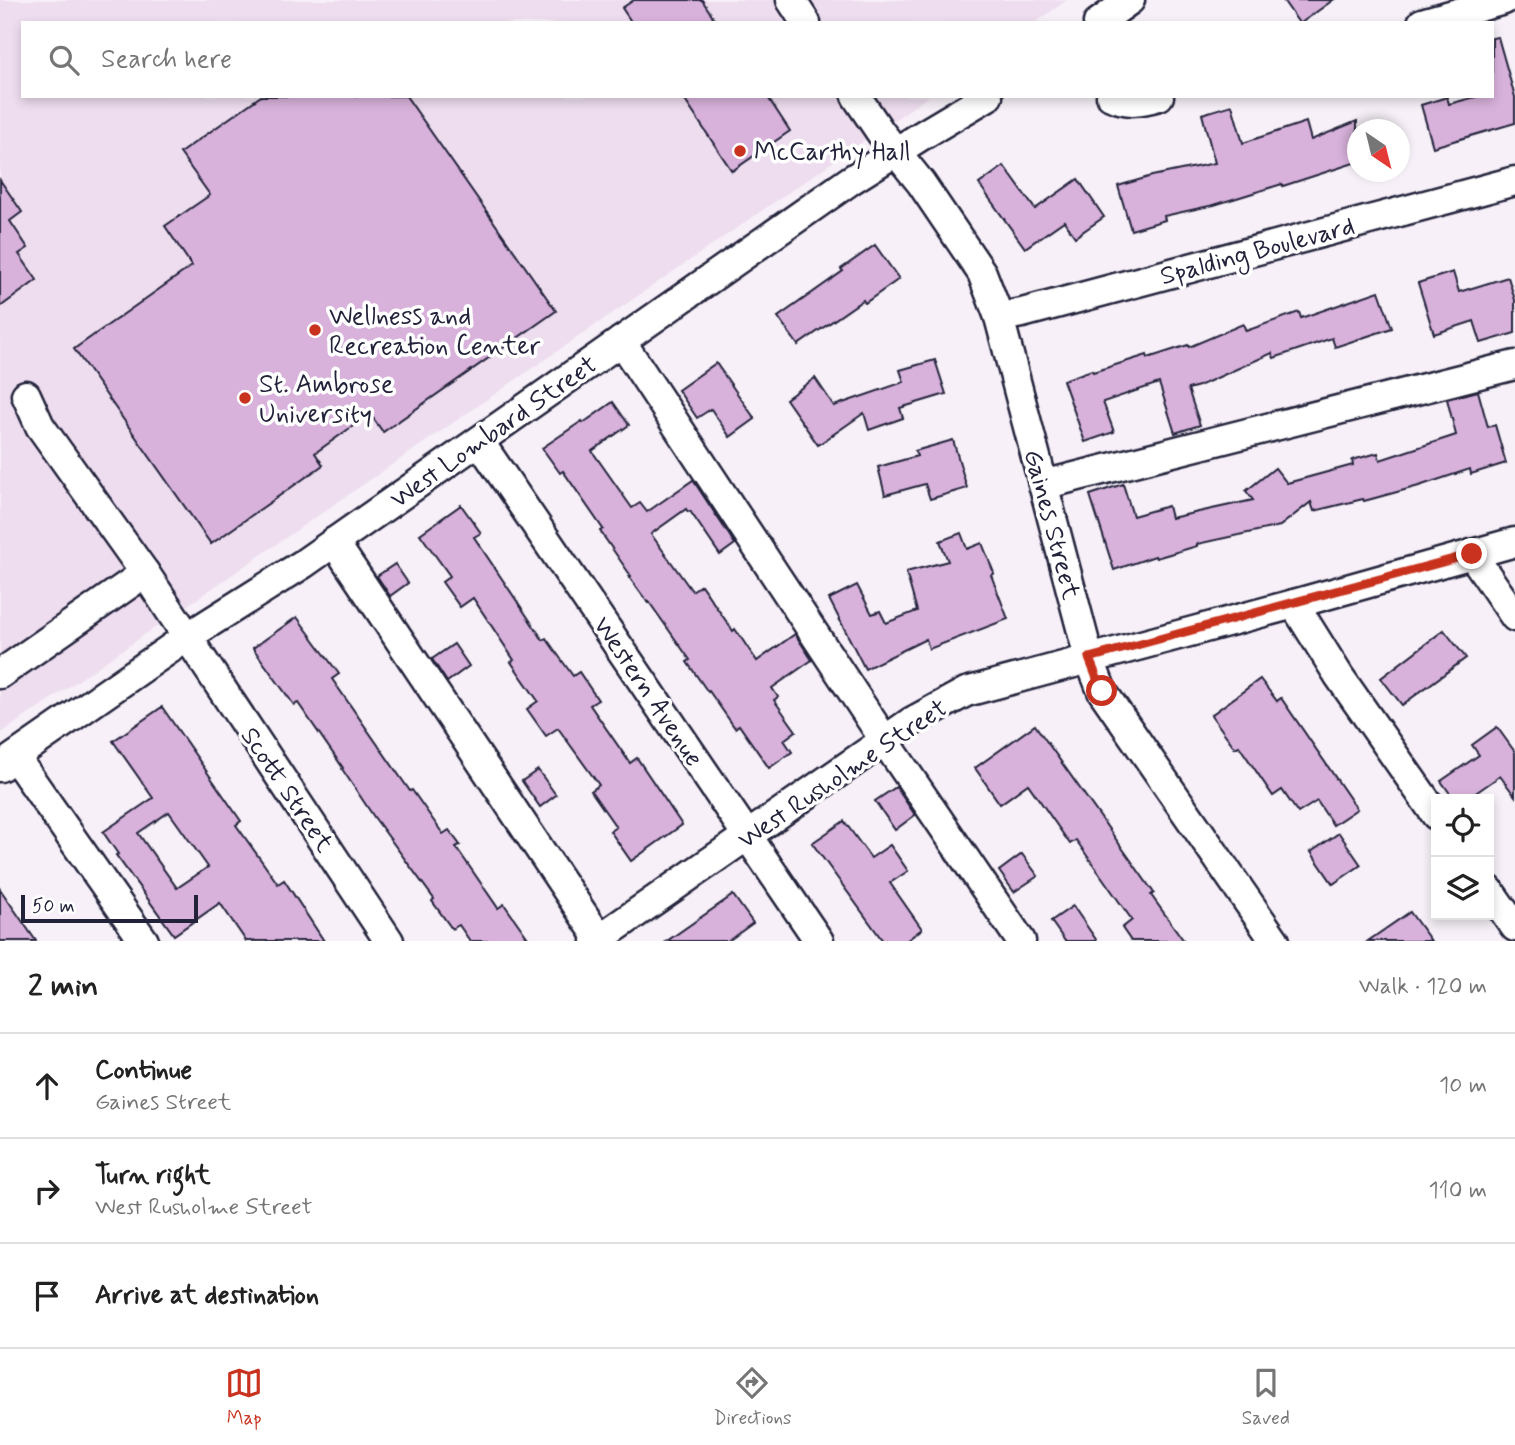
<!DOCTYPE html>
<html lang="en">
<head>
<meta charset="utf-8">
<style>
	:root { --surface:#fff; --page:#f2f2f2; --text:#222; --muted:#767676; --line:#e0e0e0; --accent:#c8321e }
	body { margin:0; font-family:Mynerve,sans-serif; background:var(--page); color:var(--text) }
	.controls { position:absolute; right:21px; bottom:21px; display:grid; overflow:hidden; border-radius:0px; box-shadow:0 4px 10px #0003 }
	.controls button { width:63px; height:63px; display:grid; place-items:center; padding:0; border:0; border-bottom:2px solid var(--line); background:var(--surface); color:var(--text); font:35px sans-serif }
	.compass { position:absolute; left:1347px; top:119px; width:63px; height:63px; border-radius:50%; background:var(--surface); box-shadow:0 4px 10px #0003; rotate:145deg }
	.scale { position:absolute; left:21px; bottom:18px; width:177px; box-sizing:border-box; padding-left:7px; border:4px solid #22223b; border-top:0; font-size:19px; line-height:24px; white-space:nowrap; color:#22223b; -webkit-text-stroke:5px #fff; paint-order:stroke }
	.stop { position:absolute; width:21px; height:21px; margin:-16px; border:5px solid #c8321e; border-radius:50%; background:#fff }
	.stop.end { background:#c8321e; border-color:#fff; box-shadow:0 2px 7px #0008 }
	.list { margin:0; padding:0; list-style:none }
	h2 { display:flex; justify-content:space-between; align-items:center; height:91px; margin:0; padding:0 28px; font-size:30px }
	h2 small { font-size:23px; font-weight:400; color:var(--muted) }
	.list li { display:grid; grid-template-columns:46px 1fr auto; gap:21px; align-items:center; box-sizing:border-box; height:105px; padding:0 28px; border-top:2px solid var(--line) }
	.list b { display:block; font-size:26px; white-space:nowrap }
	.list p { margin:0; font-size:23px; white-space:nowrap; color:var(--muted) }
	.list em { font-size:23px; font-style:normal; color:var(--muted) }
	.icon { flex:none; width:38px; height:38px; fill:none; stroke:currentColor; stroke-width:2; stroke-linecap:round; stroke-linejoin:round }
	.map { position:relative; flex:none; width:1515px; height:941px; overflow:hidden }
	.search { position:absolute; background:var(--surface); box-shadow:0 4px 10px #0003; left:21px; right:21px; top:21px; height:77px; display:flex; align-items:center; gap:18px; box-sizing:border-box; padding:0 24px; border-radius:0px; color:var(--muted); font-size:26px }
	.sheet { height:406px; background:var(--surface) }
	nav { display:flex; justify-content:space-around; align-items:center; box-sizing:border-box; height:98px; border-top:2px solid var(--line); background:var(--surface); font-size:19px; color:var(--muted) }
	nav a { display:grid; justify-items:center; gap:4px }
	nav .on { color:var(--accent) }
	.map>svg:first-child { display:block }
	.built { fill:#eeddef }
	.building { fill:#d8b2db; stroke:#22223b; stroke-width:2; fill-rule:evenodd }
	.lines { fill:none; stroke-linecap:round; stroke-linejoin:round }
	.minor-casing { stroke:#22223b; stroke-width:33 }
	.minor { stroke:#fff; stroke-width:28 }
	.route { stroke:#c8321e; stroke-width:9 }
	.poi-dot { fill:#c8321e; stroke:#fff; stroke-width:2.5 }
	.labels { text-anchor:middle; stroke-width:7; stroke-linejoin:round; paint-order:stroke }
	.poi-label { font-size:26px; fill:#22223b; stroke:#fff; text-anchor:start }
	.street-label { font-size:26px; fill:#22223b; stroke:#fff }
</style>
</head>
<body>
<div class="map">
<svg width="1515" height="941" viewBox="0 0 1515 941">
	<rect width="100%" height="100%" fill="#f7f0f8"/>
	<filter id="ink" filterUnits="userSpaceOnUse"><feTurbulence type="fractalNoise" baseFrequency=".0143" numOctaves="2"/><feDisplacementMap in="SourceGraphic" scale="14" xChannelSelector="R" yChannelSelector="G"/><feConvolveMatrix kernelMatrix="1 2 1 2 8 2 1 2 1" color-interpolation-filters="sRGB"/></filter>
	<g filter="url(#ink)">
		<path class="built" d="M0,0H1067L1035,23H23V96H929L0,734Z"/>
		<g class="building">
			<path d="M634,0H702L717,23H632L622,8Z"/>
			<path d="M1283,0H1333L1301,23H1299Z"/>
			<path d="M1498,37L1515,97V123L1433,147L1421,105L1447,97L1449,104L1479,96H1492V38Z"/>
			<path d="M261,96H406L556,311L383,432L370,414L315,453L323,465L211,544L74,349L192,266L165,226L210,195L180,153Z"/>
			<path d="M682,96H767L790,131L732,171Z"/>
			<path d="M1232,105L1243,143L1306,122L1311,140L1357,121V162L1283,186L1282,184L1214,205L1164,216L1165,220L1131,230L1118,186L1152,176L1215,163L1202,114Z"/>
			<path d="M1004,166L1035,209L1078,179L1104,217L1075,237L1064,221L1025,248L979,184Z"/>
			<path d="M0,180L22,212L10,221L28,248L19,254L37,280L0,307Z"/>
			<path d="M875,245L899,279L865,303L863,300L798,345L778,317L843,271L841,269Z"/>
			<path d="M1453,272L1459,292L1508,277L1515,300V333L1481,343L1474,321L1434,334L1418,283Z"/>
			<path d="M1379,291L1392,328L1335,347L1332,338L1274,358L1272,353L1199,386L1188,389L1200,425L1175,433L1159,383L1103,402L1114,432L1085,442L1063,380L1092,370L1093,372L1147,355L1148,358L1188,345L1189,347L1243,324L1246,331L1299,312L1301,318Z"/>
			<path d="M935,360L946,394L900,408L903,418L869,430L864,413L818,445L786,399L815,378L834,406L904,382L900,370Z"/>
			<path d="M716,363L755,419L730,437L711,409L697,418L678,390Z"/>
			<path d="M1478,391L1488,427L1495,425L1506,463L1471,474L1470,469L1419,486L1364,501L1363,499L1314,511L1311,502L1280,526L1197,544V546L1156,558L1155,556L1114,570L1090,495L1123,484L1133,516L1168,506L1171,518L1253,500L1246,491L1275,468L1287,483L1353,465L1352,460L1378,453L1380,460L1456,435L1447,399Z"/>
			<path d="M613,402L629,425L592,451L632,508L640,503L647,512L693,480L735,544L720,555L690,511L688,512L686,509L651,534L692,591L701,585L733,631L735,629L757,661L795,634L812,660L772,688L778,697L774,700L796,731L784,740L792,752L769,768L739,725L735,728L709,691L708,692L687,662L690,660L649,602L648,603L629,577L631,576L600,531L603,529L563,471L560,473L542,448L582,421L583,423Z"/>
			<path d="M953,440L967,488L930,499L925,484L885,495L878,467L917,456L915,451Z"/>
			<path d="M461,505L481,533L474,537L543,640L546,638L573,676L579,672L598,700L590,705L630,763L637,758L682,825L631,861L610,831L616,827L591,791L599,785L558,728L546,736L527,709L538,701L511,662L514,660L473,598L460,607L442,582L450,576L420,534Z"/>
			<path d="M961,533L967,549L982,543L994,573L991,575L1008,619L929,649L926,639L865,669L829,599L857,585L872,614L880,611L886,623L917,611L906,572L948,561L940,541Z"/>
			<path d="M395,564L408,583L390,596L377,576Z"/>
			<path d="M297,617L339,674L332,679L410,791L412,790L443,834L449,830L460,845L456,847L498,908L504,904L530,941H470L459,925L452,929L432,901L434,899L374,817L342,769L343,768L298,703L294,705L253,648Z"/>
			<path d="M1444,630L1466,658L1402,705L1381,678Z"/>
			<path d="M454,644L469,666L447,682L432,659Z"/>
			<path d="M1260,679L1277,701L1281,698L1357,809L1333,825L1317,801L1298,813L1282,790L1273,796L1239,746L1235,748L1211,715Z"/>
			<path d="M162,707L241,821L236,825L278,884L284,880L324,941H246L220,903L174,935L116,855L118,854L103,832L153,798L113,741ZM169,812L208,867L177,888L138,833Z"/>
			<path d="M1035,725L1154,893L1151,895L1184,941H1131L1122,928L1132,920L1076,840L1070,844L1028,784L1000,804L975,768Z"/>
			<path d="M1497,727L1515,752V796L1500,776L1467,799H1454L1441,781L1479,755L1472,745Z"/>
			<path d="M538,770L556,795L540,807L522,781Z"/>
			<path d="M896,787L915,815L895,830L875,801Z"/>
			<path d="M844,821L871,858L890,845L908,871L890,883L922,929L906,941H883L812,843Z"/>
			<path d="M1339,833L1361,865L1333,884L1311,852Z"/>
			<path d="M1022,854L1038,876L1014,892L999,871Z"/>
			<path d="M0,889L36,941H0Z"/>
			<path d="M733,895L753,923L728,941H667Z"/>
			<path d="M1073,906L1097,941H1065L1051,921Z"/>
			<path d="M1410,912L1431,941H1368Z"/>
		</g>
		<g class="lines">
			<defs>
				<g id="minor">
					<path d="M791,0L806,23"/>
					<path d="M1098,23L1130,0"/>
					<path d="M1422,23L1504,0"/>
					<path d="M856,96L881,133L921,183L982,273L999,317L1089,658L1102,691L1275,941"/>
					<path d="M1111,96C1129,104 1141,101 1159,96"/>
					<path d="M999,317L1022,313L1515,181"/>
					<path d="M621,341L885,741L1021,941"/>
					<path d="M26,395L40,426L145,573L389,941"/>
					<path d="M479,441L819,941"/>
					<path d="M1043,485L1515,365"/>
					<path d="M334,542L601,941"/>
					<path d="M1472,554L1515,617"/>
					<path d="M1294,604L1339,676L1436,815"/>
					<path d="M0,674L145,573"/>
					<path d="M15,757L144,941"/>
					<path d="M0,767L187,637L303,564L851,180L921,136L988,96"/>
					<path d="M1489,890L1515,927"/>
					<path d="M596,941L911,722L966,692L1294,604L1515,542"/>
				</g>
			</defs>
			<use href="#minor" class="minor-casing"/>
			<use href="#minor" class="minor"/>
		</g>
	</g>
	<g class="lines" filter="url(#ink)">
		<path class="route" d="M1102,691L1089,658L1472,554"/>
	</g>
	<g class="poi-dot">
		<circle cx="740" cy="151" r="7"/>
		<circle cx="315" cy="330" r="7"/>
		<circle cx="245" cy="398" r="7"/>
	</g>
	<g class="labels">
		<g class="poi-label">
			<text x="754" y="160">McCarthy Hall</text>
			<text x="329" y="324">Wellness and<tspan x="329" dy="30">Recreation Center</tspan></text>
			<text x="259" y="392">St. Ambrose<tspan x="259" dy="30">University</tspan></text>
		</g>
		<g class="street-label">
			<text transform="translate(1257 250) rotate(-15)" y="9">Spalding Boulevard</text>
			<text transform="translate(493 431) rotate(-35)" y="9">West Lombard Street</text>
			<text transform="translate(1053 524) rotate(75)" y="9">Gaines Street</text>
			<text transform="translate(649 691) rotate(56)" y="9">Western Avenue</text>
			<text transform="translate(842 773) rotate(-34)" y="9">West Rusholme Street</text>
			<text transform="translate(288 789) rotate(56)" y="9">Scott Street</text>
		</g>
	</g>
</svg>
<div class="controls">
<button><svg class="icon" aria-label="locate" viewBox="0 0 24 24"><circle cx="12" cy="12" r="6"/><path d="M12 2v4M12 18v4M2 12h4M18 12h4"/></svg></button>
<button><svg class="icon" aria-label="layers" viewBox="0 0 24 24"><path d="M12 4l9 5-9 5-9-5zM3 14l9 5 9-5"/></svg></button>
</div>
<svg class="compass" viewBox="-18 -18 36 36"><path d="M0-13l5 13h-10z" fill="#e53935"/><path d="M0 13l5-13h-10z" fill="#767676"/></svg>
<div class="scale">50 m</div>
<div class="stop" style="left:1102px;top:691px"></div>
<div class="stop end" style="left:1472px;top:554px"></div>
<div class="search"><svg class="icon" aria-label="search" viewBox="0 0 24 24"><circle cx="10" cy="10" r="6"/><path d="M15 15l6 6"/></svg>Search here</div>
</div>
<section class="sheet">
<h2>2 min<small>Walk · 120 m</small></h2>
<ul class="list">
<li><svg class="icon" aria-label="ahead" viewBox="0 0 24 24"><path d="M12 20V5M6 11l6-6 6 6"/></svg><div><b>Continue</b><p>Gaines Street</p></div><em>10 m</em></li>
<li><svg class="icon" aria-label="right" viewBox="0 0 24 24"><path d="M7 20v-9h11M14 6l5 5-5 5"/></svg><div><b>Turn right</b><p>West Rusholme Street</p></div><em>110 m</em></li>
<li><svg class="icon" aria-label="arrive" viewBox="0 0 24 24"><path d="M6 21V4h12l-3 4 3 4H6"/></svg><div><b>Arrive at destination</b></div></li>
</ul>
</section>
<nav>
<a class="on"><svg class="icon" aria-label="map" viewBox="0 0 24 24"><path d="M3 6l6-2 6 2 6-2v14l-6 2-6-2-6 2zM9 4v14M15 6v14"/></svg>Map</a>
<a><svg class="icon" aria-label="directions" viewBox="0 0 24 24"><path d="M12 3l9 9-9 9-9-9zM9 14v-3h6M13 9l2 2-2 2"/></svg>Directions</a>
<a><svg class="icon" aria-label="saved" viewBox="0 0 24 24"><path d="M7 4h10v16l-5-4-5 4z"/></svg>Saved</a>
</nav>
</body>
</html>
